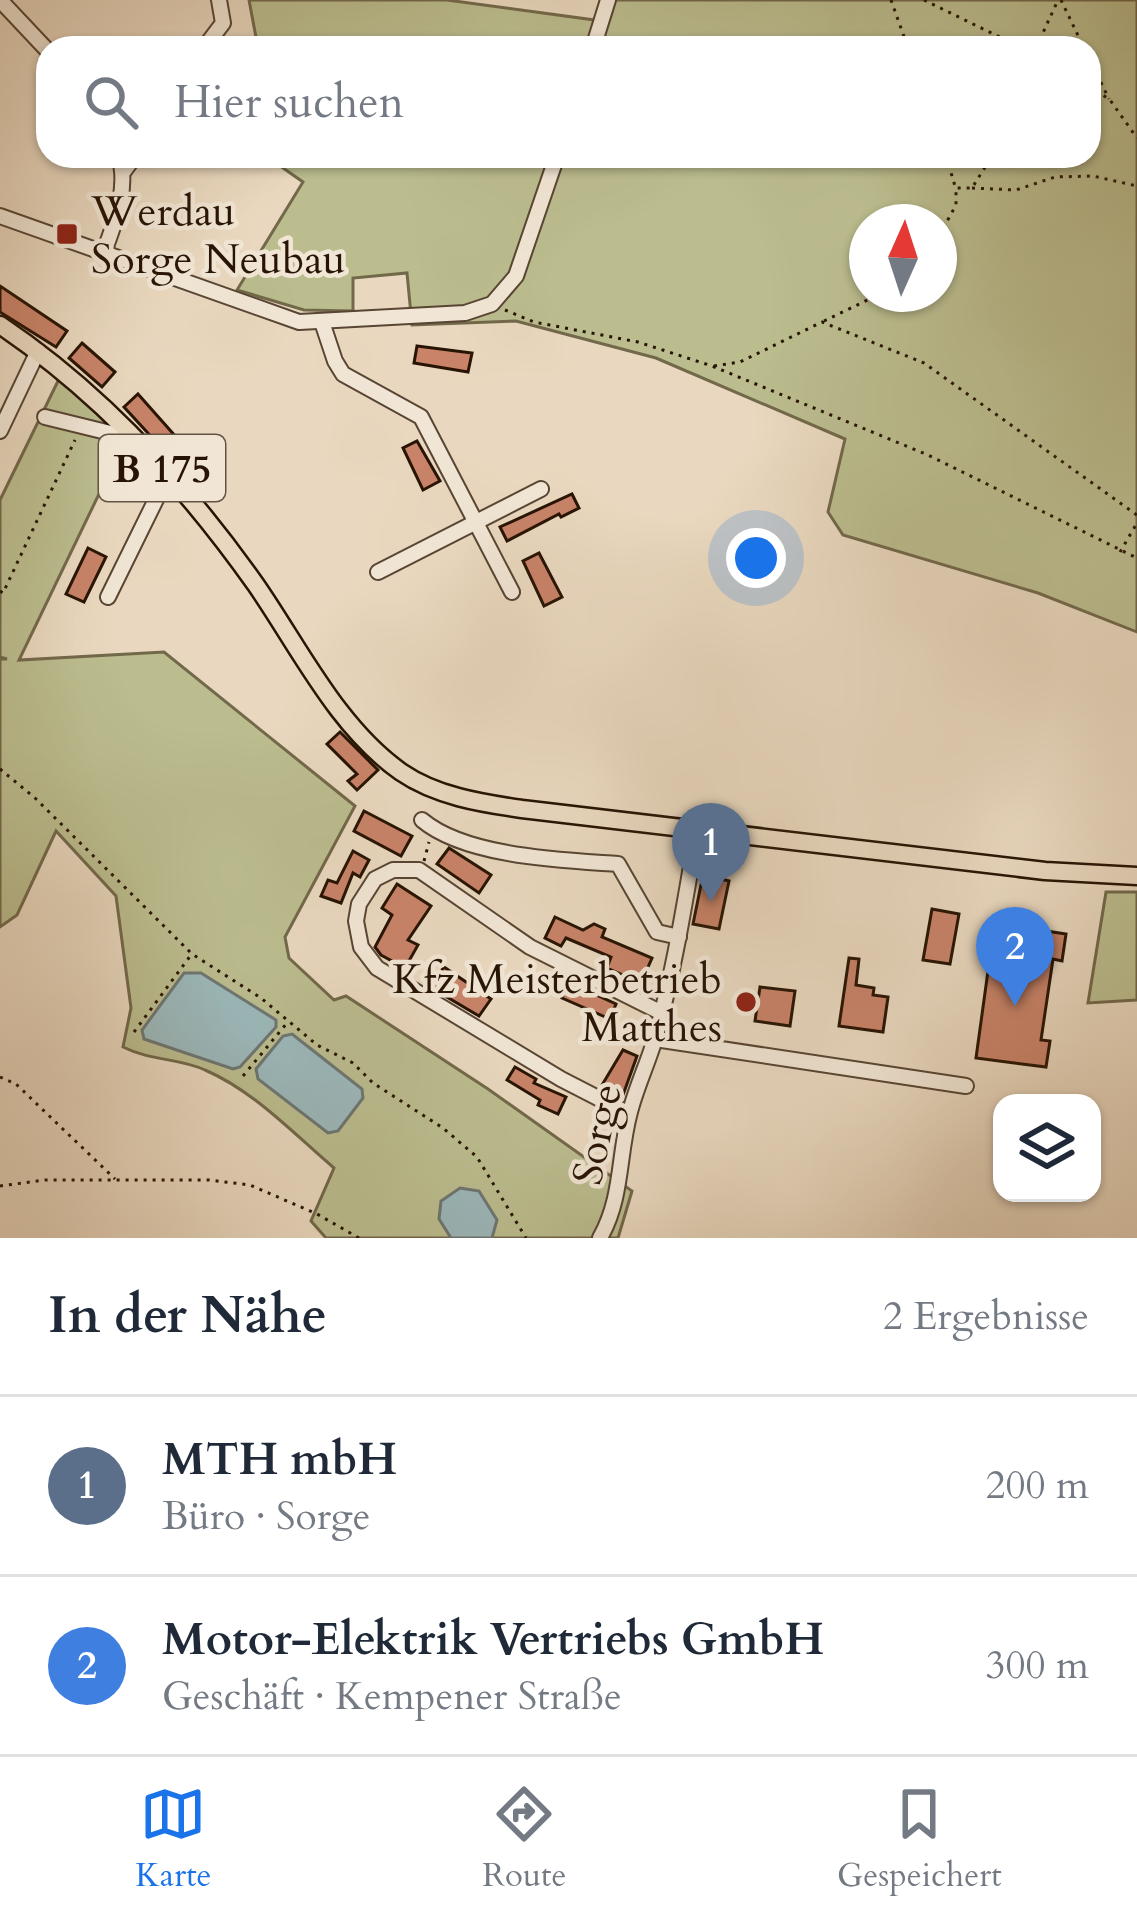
<!DOCTYPE html>
<html lang="de">
<head>
<meta charset="utf-8">
<style>
	:root { --surface:#fff; --page:#f6f6f7; --text:#1f2937; --muted:#747a83; --line:#e0e1e3; --accent:#1a73e8 }
	body { margin:0; font-family:Cardo,serif; background:var(--page); color:var(--text) }
	.controls { position:absolute; right:36px; bottom:36px; display:grid; overflow:hidden; border-radius:24px; box-shadow:0 3px 9px #0004 }
	.controls button { width:108px; height:108px; display:grid; place-items:center; padding:0; border:0; border-bottom:3px solid var(--line); background:var(--surface); color:var(--text); font:60px sans-serif }
	.compass { position:absolute; left:849px; top:204px; width:108px; height:108px; border-radius:50%; background:var(--surface); box-shadow:0 3px 9px #0004; rotate:3deg }
	.you { position:absolute; left:756px; top:558px; width:42px; height:42px; margin:-30px; border:9px solid #fff; border-radius:50%; background:#1a73e8; box-shadow:0 0 0 18px #1a73e833 }
	.badge { display:grid; place-items:center; width:78px; height:78px; border-radius:50%; background:var(--accent); color:#fff; font-size:39px; font-weight:700 }
	.pin { position:absolute; translate:-50% -99px; filter:drop-shadow(0 3px 6px #0008) }
	.pin::after { content:''; position:absolute; top:63px; width:42px; height:36px; background:inherit; clip-path:polygon(0 0,100% 0,50% 100%) }
	.list { margin:0; padding:0; list-style:none }
	h2 { display:flex; justify-content:space-between; align-items:center; height:156px; margin:0; padding:0 48px; font-size:51px }
	h2 small { font-size:39px; font-weight:400; color:var(--muted) }
	.list li { display:grid; grid-template-columns:78px 1fr auto; gap:36px; align-items:center; box-sizing:border-box; height:180px; padding:0 48px; border-top:3px solid var(--line) }
	.list b { display:block; font-size:45px; white-space:nowrap }
	.list p { margin:0; font-size:39px; white-space:nowrap; color:var(--muted) }
	.list em { font-size:39px; font-style:normal; color:var(--muted) }
	.icon { flex:none; width:66px; height:66px; fill:none; stroke:currentColor; stroke-width:2; stroke-linecap:round; stroke-linejoin:round }
	.map { position:relative; flex:none; width:1137px; height:1238px; overflow:hidden }
	.search { position:absolute; background:var(--surface); box-shadow:0 3px 9px #0004; left:36px; right:36px; top:36px; height:132px; display:flex; align-items:center; gap:30px; box-sizing:border-box; padding:0 42px; border-radius:36px; color:var(--muted); font-size:45px }
	.sheet { height:516px; background:var(--surface) }
	nav { display:flex; justify-content:space-around; align-items:center; box-sizing:border-box; height:168px; border-top:3px solid var(--line); background:var(--surface); font-size:33px; color:var(--muted) }
	nav a { display:grid; justify-items:center; gap:6px }
	nav .on { color:var(--accent) }
	.map>svg:first-child { display:block }
	.green { fill:#bbbd8f; stroke:#72684a; stroke-width:3; fill-rule:evenodd }
	.water { fill:#9bb8bb; stroke:#6d7672; stroke-width:3 }
	.building { fill:#c88369; stroke:#281404; stroke-width:3 }
	.lines { fill:none; stroke-linecap:round; stroke-linejoin:round }
	.minor-casing { stroke:#584533; stroke-width:18 }
	.major-casing { stroke:#281404; stroke-width:21 }
	.path { stroke:#281404; stroke-width:3; stroke-dasharray:3 6; stroke-linecap:butt }
	.minor { stroke:#f1e6d5; stroke-width:14 }
	.major { stroke:#e9d8bf; stroke-width:16 }
	.poi-dot { fill:#8f2418; stroke:#f1e6d5; stroke-width:4.5 }
	.labels { text-anchor:middle; stroke-width:9; stroke-linejoin:round; paint-order:stroke }
	.shield { fill:#f1e6d5; stroke:#645343; stroke-width:3 }
	.shield-label { font-size:39px; font-weight:bold; fill:#281404 }
	.poi-label { font-size:42px; fill:#281404; stroke:#f1e6d5; text-anchor:start }
	.street-label { font-size:42px; fill:#281404; stroke:#f1e6d5 }
</style>
</head>
<body>
<div class="map">
<svg width="1137" height="1238" viewBox="0 0 1137 1238">
	<rect width="100%" height="100%" fill="#e9d8bf"/>
	<filter id="stains"><feTurbulence type="fractalNoise" baseFrequency=".00167" numOctaves="4"/><feColorMatrix values="0 0 0 0 .2 0 0 0 0 .09 0 0 0 0 .02 0 0 0 .5 -.17"/></filter>
	<radialGradient id="worn" r=".72"><stop offset=".6" stop-color="#630" stop-opacity="0"/><stop offset="1" stop-color="#630" stop-opacity=".3"/></radialGradient>
	<g class="green">
		<path d="M249,0H447L595,20L603,0H1137V632L1038,593L843,535L828,512L845,439L656,358L516,321L412,325L407,273L353,278V311L304,310L237,290L303,182L266,156H1089V48H258ZM867,222H939V294H867Z"/>
		<path d="M59,379L126,438L19,660L164,652L355,806L285,937L289,958L334,1000L346,996L488,1089L632,1191L618,1238H326L311,1221L334,1168C294,1134 254,1091 205,1070C179,1058 151,1061 123,1047L131,1008L116,896L56,831L17,915L0,927V659H7L0,657V500Z"/>
		<path d="M1106,892H1137V1000L1088,1003Z"/>
	</g>
	<g class="water">
		<path d="M184,973H201L276,1020V1027L240,1067L233,1069L144,1039L142,1030Z"/>
		<path d="M292,1034L362,1089L363,1098L338,1131L328,1133L258,1079L256,1069L283,1036Z"/>
		<path d="M460,1188L479,1191L497,1220L492,1238H451L439,1219L441,1201Z"/>
	</g>
	<g class="building">
		<path d="M0,286L67,331L56,347L0,312Z"/>
		<path d="M82,343L115,372L102,387L69,358Z"/>
		<path d="M417,346L472,353L468,372L414,363Z"/>
		<path d="M138,394L192,455L179,467L124,407Z"/>
		<path d="M417,441L440,481L423,490L403,448Z"/>
		<path d="M572,494L579,508L561,517L559,514L507,541L500,527Z"/>
		<path d="M88,548L106,557L84,602L66,594Z"/>
		<path d="M539,553L562,597L544,606L523,561Z"/>
		<path d="M340,732L378,770L357,790L348,781L357,774L327,744Z"/>
		<path d="M364,811L412,836L401,856L354,831Z"/>
		<path d="M449,848L491,875L479,893L437,864Z"/>
		<path d="M353,851L369,860L360,877L353,873L341,903L321,896L328,880L337,883Z"/>
		<path d="M703,875L729,881L719,929L693,924Z"/>
		<path d="M397,884L431,906L408,940L418,945L405,968L381,955L375,947L392,915L382,908Z"/>
		<path d="M932,909L959,914L950,964L923,960Z"/>
		<path d="M555,917L583,930L594,924L605,929L602,937L652,958L641,983L607,968L611,957L566,938L561,946L545,938Z"/>
		<path d="M1007,925L1066,934L1062,961L1053,959L1041,1040L1050,1041L1046,1067L976,1058L988,971L1000,973Z"/>
		<path d="M849,958L859,959L856,985L874,988L873,995L888,997L883,1032L839,1026Z"/>
		<path d="M444,967L491,999L479,1016L430,987Z"/>
		<path d="M568,982L616,1004L610,1019L562,998Z"/>
		<path d="M760,987L795,991L790,1026L755,1021Z"/>
		<path d="M623,1050L637,1056L623,1095L602,1085Z"/>
		<path d="M515,1067L536,1079L534,1083L566,1097L558,1114L538,1105L540,1100L507,1080Z"/>
	</g>
	<g class="lines">
		<defs>
			<g id="minor">
				<path d="M0,0L48,51"/>
				<path d="M204,48L223,23L219,0"/>
				<path d="M593,48L608,0"/>
				<path d="M124,171L135,156"/>
				<path d="M0,216L299,322L465,313L492,304L516,276L557,156"/>
				<path d="M104,252C115,222 129,187 119,156"/>
				<path d="M322,322L335,361L343,374L421,417L512,592"/>
				<path d="M45,417L135,439"/>
				<path d="M0,431L38,351"/>
				<path d="M378,572L541,489"/>
				<path d="M108,597L168,475"/>
				<path d="M422,820C466,857 562,860 618,864L657,932L679,937"/>
				<path d="M655,1039L966,1086"/>
				<path d="M629,1114L561,1079L377,968L361,947L356,921L359,904L375,879L393,870H419L530,947L660,1012"/>
				<path d="M600,1238C623,1197 618,1156 630,1112C636,1088 647,1065 654,1042C674,973 685,901 697,831"/>
			</g>
			<path id="major" d="M0,325C101,393 186,486 256,585C299,647 337,727 401,772C436,796 480,803 522,809L1045,871L1137,876"/>
		</defs>
		<use href="#minor" class="minor-casing"/>
		<use href="#major" class="major-casing"/>
		<g class="path">
			<path d="M891,0L908,48"/>
			<path d="M924,0L1022,48"/>
			<path d="M1061,0L1084,48"/>
			<path d="M1036,48L1058,0"/>
			<path d="M1089,58L1109,99"/>
			<path d="M1089,85L1110,100L1137,138"/>
			<path d="M946,156L955,186"/>
			<path d="M972,188L1016,190L1055,177L1093,176L1137,186"/>
			<path d="M939,236L956,205V188H972L992,156"/>
			<path d="M505,310L534,322L638,342L712,366L928,455L1137,558"/>
			<path d="M824,321L880,294"/>
			<path d="M714,366L740,362L822,322L924,363L1137,515"/>
			<path d="M182,470L199,451"/>
			<path d="M1120,552L1137,523"/>
			<path d="M0,591L3,593L75,440"/>
			<path d="M0,769L35,798L192,954L261,998L317,1045L353,1063L373,1083L443,1128L477,1157L526,1238"/>
			<path d="M424,861L429,842"/>
			<path d="M134,1032L191,955"/>
			<path d="M243,1076L287,1023"/>
			<path d="M0,1077L16,1084L115,1179"/>
			<path d="M0,1186L45,1180H209L250,1185L317,1214L359,1238"/>
		</g>
		<use href="#minor" class="minor"/>
		<use href="#major" class="major"/>
	</g>
	<g class="poi-dot">
		<rect x="55" y="222" width="24" height="24" rx="6"/>
		<circle cx="746" cy="1002" r="12"/>
	</g>
	<g class="labels">
		<rect class="shield" x="99" y="435" width="126" height="66" rx="9"/>
		<g class="shield-label">
			<text x="162" y="482">B 175</text>
		</g>
		<g class="poi-label">
			<text x="91" y="225">Werdau<tspan x="91" dy="48">Sorge Neubau</tspan></text>
			<text x="722" y="993" text-anchor="end">Kfz Meisterbetrieb<tspan x="722" dy="48">Matthes</tspan></text>
		</g>
		<g class="street-label">
			<text transform="translate(596 1134) rotate(-78)" y="15">Sorge</text>
		</g>
	</g>
	<rect width="100%" height="100%" filter="url(#stains)"/>
	<rect width="100%" height="100%" fill="url(#worn)"/>
</svg>
<div class="controls">
<button><svg class="icon" aria-label="layers" viewBox="0 0 24 24"><path d="M12 4l9 5-9 5-9-5zM3 14l9 5 9-5"/></svg></button>
</div>
<svg class="compass" viewBox="-18 -18 36 36"><path d="M0-13l5 13h-10z" fill="#e53935"/><path d="M0 13l5-13h-10z" fill="#747a83"/></svg>
<div class="you"></div>
<div class="pin badge" style="left:711px;top:902px;background:#5c6f8a">1</div>
<div class="pin badge" style="left:1015px;top:1006px;background:#3f7fe0">2</div>
<div class="search"><svg class="icon" aria-label="search" viewBox="0 0 24 24"><circle cx="10" cy="10" r="6"/><path d="M15 15l6 6"/></svg>Hier suchen</div>
</div>
<section class="sheet">
<h2>In der Nähe<small>2 Ergebnisse</small></h2>
<ul class="list">
<li><span class="badge" style="background:#5c6f8a">1</span><div><b>MTH mbH</b><p>Büro · Sorge</p></div><em>200 m</em></li>
<li><span class="badge" style="background:#3f7fe0">2</span><div><b>Motor-Elektrik Vertriebs GmbH</b><p>Geschäft · Kempener Straße</p></div><em>300 m</em></li>
</ul>
</section>
<nav>
<a class="on"><svg class="icon" aria-label="map" viewBox="0 0 24 24"><path d="M3 6l6-2 6 2 6-2v14l-6 2-6-2-6 2zM9 4v14M15 6v14"/></svg>Karte</a>
<a><svg class="icon" aria-label="directions" viewBox="0 0 24 24"><path d="M12 3l9 9-9 9-9-9zM9 14v-3h6M13 9l2 2-2 2"/></svg>Route</a>
<a><svg class="icon" aria-label="saved" viewBox="0 0 24 24"><path d="M7 4h10v16l-5-4-5 4z"/></svg>Gespeichert</a>
</nav>
</body>
</html>
